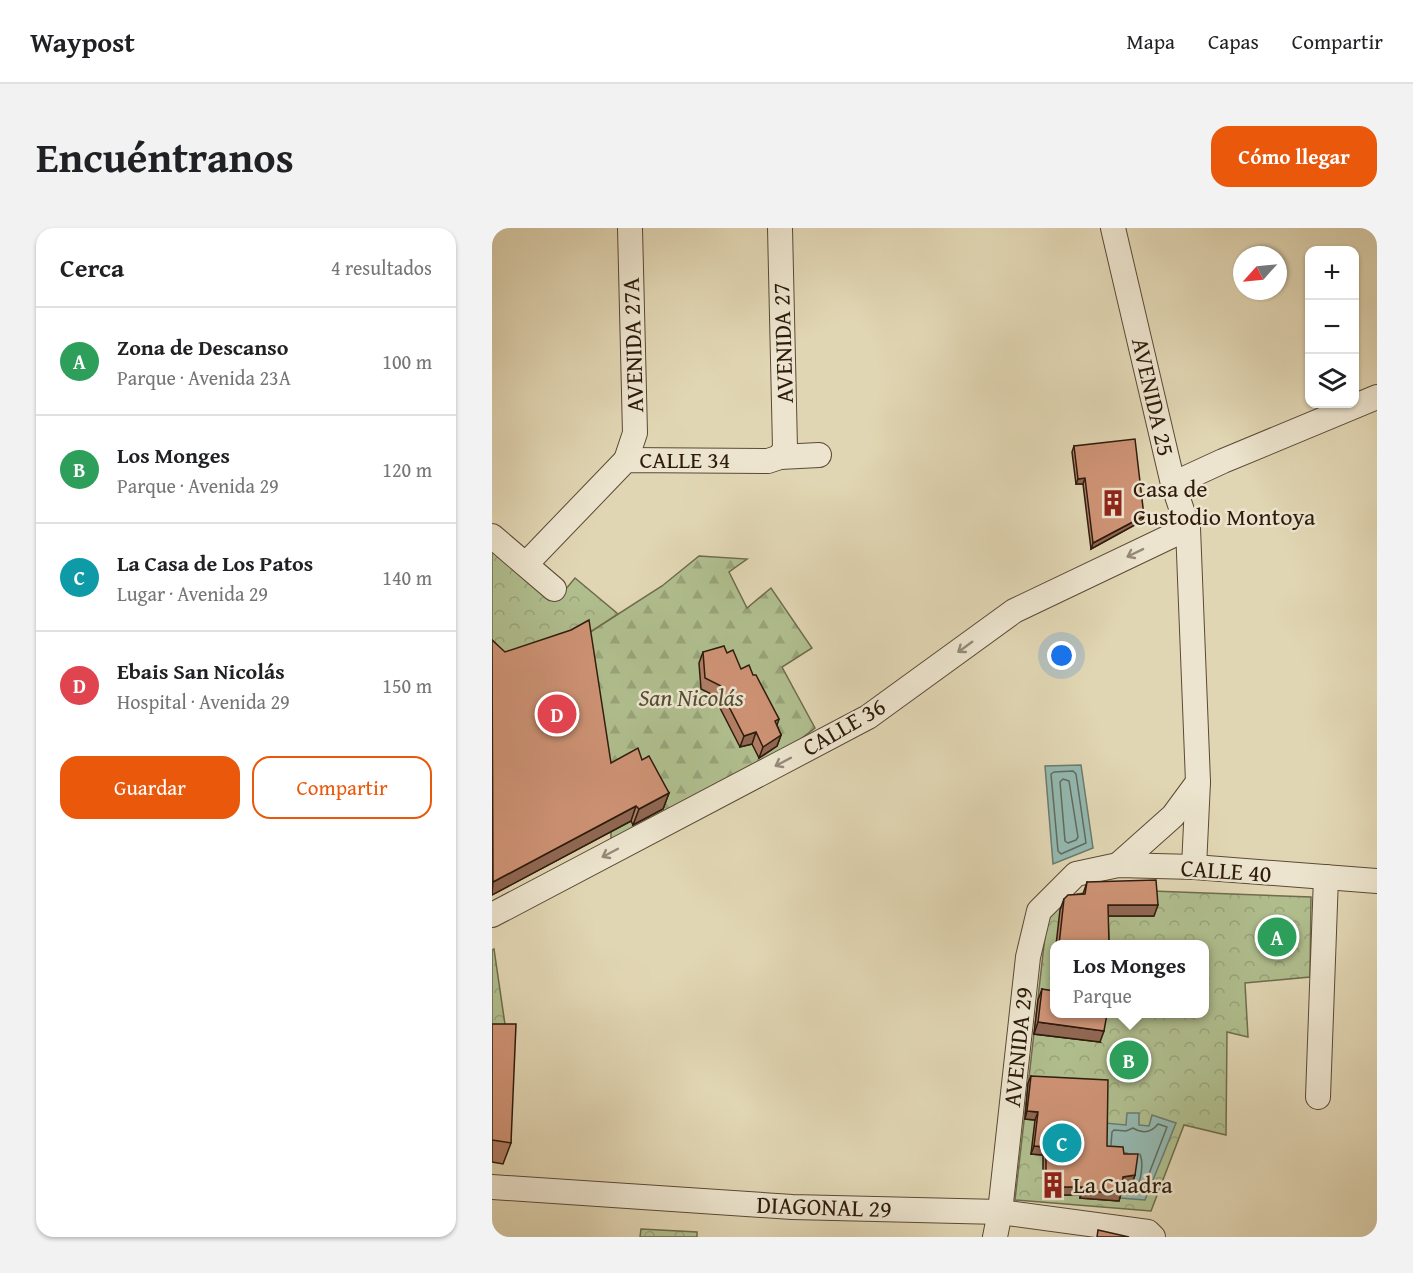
<!DOCTYPE html>
<html lang="es">
<head>
<meta charset="utf-8">
<style>
	:root { --surface:#fff; --page:#f2f2f2; --text:#202124; --muted:#757577; --line:#e0e0e0; --accent:#ea580c }
	body { margin:0; font-family:"Gentium Book Plus",serif; background:var(--page); color:var(--text) }
	.controls { position:absolute; right:18px; top:18px; display:grid; overflow:hidden; border-radius:12px; box-shadow:0 2px 4px #0004 }
	.controls button { width:54px; height:54px; display:grid; place-items:center; padding:0; border:0; border-bottom:2px solid var(--line); background:var(--surface); color:var(--text); font:30px sans-serif }
	.compass { position:absolute; left:741px; top:18px; width:54px; height:54px; border-radius:50%; background:var(--surface); box-shadow:0 2px 4px #0004; rotate:243deg }
	.you { position:absolute; left:570px; top:428px; width:21px; height:21px; margin:-15px; border:4px solid #fff; border-radius:50%; background:#1a73e8; box-shadow:0 0 0 9px #1a73e833 }
	.badge { display:grid; place-items:center; width:39px; height:39px; border-radius:50%; background:var(--accent); color:#fff; font-size:20px; font-weight:700 }
	.pin { position:absolute; translate:-50% -50%; border:3px solid #fff; box-shadow:0 2px 6px #0006 }
	.popup { position:absolute; left:558px; top:712px; width:159px; height:78px; box-sizing:border-box; display:grid; place-content:center; border-radius:12px; background:var(--surface); filter:drop-shadow(0 2px 4px #0005); font-size:20px; white-space:nowrap; color:var(--muted) }
	.popup b { font-size:22px; color:var(--text) }
	.popup::after { content:''; position:absolute; left:50%; top:100%; margin-left:-12px; border:12px solid transparent; border-top-color:var(--surface) }
	.list { margin:0; padding:0; list-style:none }
	h2 { display:flex; justify-content:space-between; align-items:center; height:78px; margin:0; padding:0 24px; font-size:26px }
	h2 small { font-size:20px; font-weight:400; color:var(--muted) }
	.list li { display:grid; grid-template-columns:39px 1fr auto; gap:18px; align-items:center; box-sizing:border-box; height:108px; padding:0 24px; border-top:2px solid var(--line) }
	.list b { display:block; font-size:22px; white-space:nowrap }
	.list p { margin:0; font-size:20px; white-space:nowrap; color:var(--muted) }
	.list em { font-size:20px; font-style:normal; color:var(--muted) }
	.actions { display:flex; gap:12px; padding:18px 24px }
	.actions a { flex:1; padding:14px 0; border:2px solid var(--accent); border-radius:18px; text-align:center; font-size:21px; color:var(--accent) }
	.actions .main { background:var(--accent); color:#fff }
	.icon { flex:none; width:33px; height:33px; fill:none; stroke:currentColor; stroke-width:2; stroke-linecap:round; stroke-linejoin:round }
	.map { position:relative; flex:none; width:885px; height:1009px; overflow:hidden; border-radius:18px }
	header { display:flex; align-items:center; gap:36px; box-sizing:border-box; height:84px; padding:0 30px; background:var(--surface); border-bottom:2px solid var(--line) }
	header strong { font-size:28px }
	nav { display:flex; gap:33px; margin-inline-start:auto; font-size:21px }
	.intro { display:flex; align-items:center; justify-content:space-between; box-sizing:border-box; height:144px; padding:0 36px }
	h1 { margin:0; font-size:42px }
	.button { padding:15px 27px; border-radius:18px; background:var(--accent); color:#fff; font-size:21px; font-weight:700 }
	main { display:flex; gap:36px; padding:0 36px }
	aside { flex:1; background:var(--surface); border-radius:18px; box-shadow:0 2px 4px #0004 }
	.map>svg:first-child { display:block }
	.forest { fill:url(#forest-firs); stroke:#6f6c4d; stroke-width:1.5 }
	.park { fill:url(#park-crowns); stroke:#6f6c4d; stroke-width:1.5; fill-rule:evenodd }
	.water { fill:#94b9b1; stroke:#6b7a6f; stroke-width:1.5 }
	.lines { fill:none; stroke-linecap:round; stroke-linejoin:round }
	.shore { stroke:#616a5e; stroke-width:1.5 }
	.minor-casing { stroke:#5b4a36; stroke-width:26 }
	.minor { stroke:#ece4ce; stroke-width:24 }
	.wall { fill:#b17e65; stroke:#2e1b0c; stroke-width:1.5 }
	.shaded-wall { fill:#906752; stroke:#2e1b0c; stroke-width:1.5 }
	.building { fill:#ce9375; stroke:#2e1b0c; stroke-width:1.5 }
	.oneway { stroke:#968a77 }
	.labels { text-anchor:middle; stroke-width:5; stroke-linejoin:round; paint-order:stroke }
	.street-label { font-size:24px; fill:#2e1b0c; stroke:#ece4ce }
	.poi-label { font-size:24px; fill:#2e1b0c; stroke:#ece4ce; text-anchor:start }
	.park-label { font-size:24px; font-style:italic; fill:#554c33; stroke:#ece4ce }
</style>
</head>
<body>
<header>
<strong>Waypost</strong>
<nav><a>Mapa</a><a>Capas</a><a>Compartir</a></nav>
</header>
<div class="intro"><h1>Encuéntranos</h1><a class="button">Cómo llegar</a></div>
<main>
<aside>
<h2>Cerca<small>4 resultados</small></h2>
<ul class="list">
<li><span class="badge" style="background:#2e9e5b">A</span><div><b>Zona de Descanso</b><p>Parque · Avenida 23A</p></div><em>100 m</em></li>
<li><span class="badge" style="background:#2e9e5b">B</span><div><b>Los Monges</b><p>Parque · Avenida 29</p></div><em>120 m</em></li>
<li><span class="badge" style="background:#0f9aa8">C</span><div><b>La Casa de Los Patos</b><p>Lugar · Avenida 29</p></div><em>140 m</em></li>
<li><span class="badge" style="background:#e0444e">D</span><div><b>Ebais San Nicolás</b><p>Hospital · Avenida 29</p></div><em>150 m</em></li>
</ul>
<div class="actions"><a class="main">Guardar</a><a>Compartir</a></div>
</aside>
<div class="map">
<svg width="885" height="1009" viewBox="0 0 885 1009">
	<defs>
		<pattern id="forest-firs" width="22" height="20" patternUnits="userSpaceOnUse" patternTransform="scale(1.5)"><rect width="22" height="20" fill="#b0be8e"/><path d="M5 1l3.5 6h-7zM16 11l3.5 6h-7z" fill="#98a379"/></pattern>
		<pattern id="park-crowns" width="20" height="18" patternUnits="userSpaceOnUse" patternTransform="scale(1.5)"><rect width="20" height="18" fill="#b0be8e"/><path d="M2 6a3 3 0 1 1 6 0M12 15a3 3 0 1 1 6 0" fill="none" stroke="#98a379"/></pattern>
	</defs>
	<rect width="100%" height="100%" fill="#e1d6b3"/>
	<filter id="stains"><feTurbulence type="fractalNoise" baseFrequency=".00333" numOctaves="4"/><feColorMatrix values="0 0 0 0 .2 0 0 0 0 .09 0 0 0 0 .02 0 0 0 .5 -.17"/></filter>
	<radialGradient id="worn" r=".72"><stop offset=".6" stop-color="#630" stop-opacity="0"/><stop offset="1" stop-color="#630" stop-opacity=".3"/></radialGradient>
	<path class="forest" d="M207,328L255,331L237,344L255,380L279,360L320,420L290,439L323,500L251,555L119,615V603L105,564L92,408L170,358Z"/>
	<g class="park">
		<path d="M0,308L68,368L83,350L126,386L92,408L0,432Z"/>
		<path d="M641,658L660,663L819,669L818,749L753,755L756,809L735,804L734,907L692,897L659,983L523,972L556,682L585,666ZM562,716H712V786H562Z"/>
		<path d="M2,721L16,817H0V722Z"/>
		<path d="M149,1001L205,1004V1009H148Z"/>
	</g>
	<g class="water">
		<path d="M589,537L601,620L561,636L553,538Z"/>
		<path d="M635,885H647V897L657,898L660,887L684,895L653,972L628,970L629,956H641L644,931L635,925L611,924L613,895L634,897Z"/>
	</g>
	<g class="lines">
		<g class="shore">
			<path d="M581,543L584,546L594,615L569,626L566,623L559,546L562,544Z"/>
			<path d="M571,551L577,553L586,609L584,612L576,615L573,613L568,554Z"/>
			<path d="M619,917L620,904L622,902L634,903L641,900C651,906 659,905 666,896L675,899L650,964L647,966L643,963C649,954 652,936 648,926"/>
		</g>
		<defs>
			<g id="minor">
				<path d="M288,0L293,220L288,229"/>
				<path d="M621,0L681,256L696,300L706,554L702,639"/>
				<path d="M134,232L143,205L138,0"/>
				<path d="M681,256L731,233L885,169"/>
				<path d="M0,308L62,361"/>
				<path d="M34,336L134,232L276,233L288,229L327,227"/>
				<path d="M626,637L681,588L706,554"/>
				<path d="M0,687L376,489L522,383L696,300"/>
				<path d="M826,869L834,649"/>
				<path d="M0,959L300,979L508,984L656,1004L661,1009"/>
				<path d="M503,1009L508,984L536,729L547,683L584,646L626,637L702,639L885,653"/>
			</g>
		</defs>
		<use href="#minor" class="minor-casing"/>
		<use href="#minor" class="minor"/>
	</g>
	<g class="wall">
		<path d="M582,218L652,288L650,293L599,321L591,256H584L580,224Z"/>
		<path d="M0,412L119,535L150,532L177,565L171,581L141,597L139,593L0,667Z"/>
		<path d="M211,424L235,425L249,441L261,447L287,491L285,497L289,507L285,518L267,530L260,516L248,519L226,476L225,469L209,461L207,435Z"/>
		<path d="M595,654L662,688H616L617,717H564L568,682L572,671L591,666Z"/>
		<path d="M550,761L608,814L542,806L546,772Z"/>
		<path d="M0,796L19,915L11,936L0,934Z"/>
		<path d="M539,848L615,918L632,926L643,947L640,955L630,956L629,965L627,973L588,970V967H551V927L539,926L543,892L533,891L536,855Z"/>
	</g>
	<g class="shaded-wall">
		<path d="M593,250L591,256H584L586,251Z"/>
		<path d="M652,288L650,293L599,321L601,315Z"/>
		<path d="M264,504L260,516L248,519L252,508Z"/>
		<path d="M289,507L285,518L267,530L271,519Z"/>
		<path d="M177,565L171,581L141,597L147,581Z"/>
		<path d="M144,578L139,593L0,667L1,654Z"/>
		<path d="M616,677H666L662,688H612Z"/>
		<path d="M546,794L612,803L608,814L542,806Z"/>
		<path d="M535,883L546,884L543,892L533,891Z"/>
		<path d="M542,918L554,919L551,927L539,926Z"/>
		<path d="M643,947L640,955L628,956L631,949Z"/>
		<path d="M554,959H590L588,967H551Z"/>
		<path d="M591,963L629,965L627,973L588,970Z"/>
	</g>
	<g class="building">
		<path d="M643,211L652,288L601,315L593,250L586,251L582,218Z"/>
		<path d="M97,392L119,535L146,520L150,532L157,528L177,565L147,581L144,578L1,654L0,412L13,424L79,402Z"/>
		<path d="M232,418L235,425L241,422L249,441L257,437L261,447H264L287,491L283,493L289,507L271,519L264,504L252,508L230,465L229,458L213,450L211,424Z"/>
		<path d="M664,652L666,677H616L617,717H567L572,671L576,667L593,666L595,654Z"/>
		<path d="M550,761L562,763V786H615L612,803L546,794Z"/>
		<path d="M0,796H24L19,915L0,912Z"/>
		<path d="M539,848L616,852L615,918L631,919L632,926H646L643,947L631,949L629,965L591,963L590,959H554V919L542,918L546,884L535,883Z"/>
		<path d="M606,1002L637,1009H605Z"/>
	</g>
	<defs><path id="oneway-shaft" d="M-6 0H5M1.5-3L5.5 0L1.5 3" fill="none" stroke-width="1.6" stroke-linecap="round" stroke-linejoin="round" transform="scale(1.5)"/></defs>
	<g class="oneway">
		<use href="#oneway-shaft" transform="translate(643 325) rotate(154)"/>
		<use href="#oneway-shaft" transform="translate(473 419) rotate(144)"/>
		<use href="#oneway-shaft" transform="translate(291 534) rotate(152)"/>
		<use href="#oneway-shaft" transform="translate(118 625) rotate(152)"/>
	</g>
	<defs>
		<symbol id="building-bare" viewBox="-9 -9 18 18"><path d="M-4-6H4V6H1V3H-1V6H-4ZM-2.5-4.3h1.7v1.8h-1.7ZM.8-4.3h1.7v1.8H.8ZM-2.5-1h1.7V.8h-1.7ZM.8-1h1.7V.8H.8Z" fill="#8f2418" stroke="#ece4ce" stroke-width="2.5" paint-order="stroke"/></symbol>
	</defs>
	<g fill-rule="evenodd">
		<use href="#building-bare" x="602" y="256" width="38" height="38"/>
		<use href="#building-bare" x="542" y="938" width="38" height="38"/>
	</g>
	<g class="labels">
		<g class="street-label">
			<text transform="translate(291 115) rotate(-92)" y="8">AVENIDA 27</text>
			<text transform="translate(141 117) rotate(-92)" y="8">AVENIDA 27A</text>
			<text transform="translate(661 169) rotate(77)" y="8">AVENIDA 25</text>
			<text x="193" y="240">CALLE 34</text>
			<text transform="translate(352 499) rotate(-30)" y="8">CALLE 36</text>
			<text transform="translate(734 643) rotate(4)" y="8">CALLE 40</text>
			<text transform="translate(526 819) rotate(-84)" y="8">AVENIDA 29</text>
			<text transform="translate(332 979) rotate(2)" y="8">DIAGONAL 29</text>
		</g>
		<g class="poi-label">
			<text x="641" y="269">Casa de<tspan x="641" dy="28">Custodio Montoya</tspan></text>
			<text x="581" y="965">La Cuadra</text>
		</g>
		<g class="park-label">
			<text x="199" y="478">San Nicolás</text>
		</g>
	</g>
	<rect width="100%" height="100%" filter="url(#stains)"/>
	<rect width="100%" height="100%" fill="url(#worn)"/>
</svg>
<div class="controls">
<button>+</button>
<button>−</button>
<button><svg class="icon" aria-label="layers" viewBox="0 0 24 24"><path d="M12 4l9 5-9 5-9-5zM3 14l9 5 9-5"/></svg></button>
</div>
<svg class="compass" viewBox="-18 -18 36 36"><path d="M0-13l5 13h-10z" fill="#e53935"/><path d="M0 13l5-13h-10z" fill="#757577"/></svg>
<div class="you"></div>
<div class="pin badge" style="left:785px;top:709px;background:#2e9e5b">A</div>
<div class="pin badge" style="left:637px;top:832px;background:#2e9e5b">B</div>
<div class="popup"><b>Los Monges</b>Parque</div>
<div class="pin badge" style="left:570px;top:915px;background:#0f9aa8">C</div>
<div class="pin badge" style="left:65px;top:486px;background:#e0444e">D</div>
</div>
</main>
</body>
</html>
